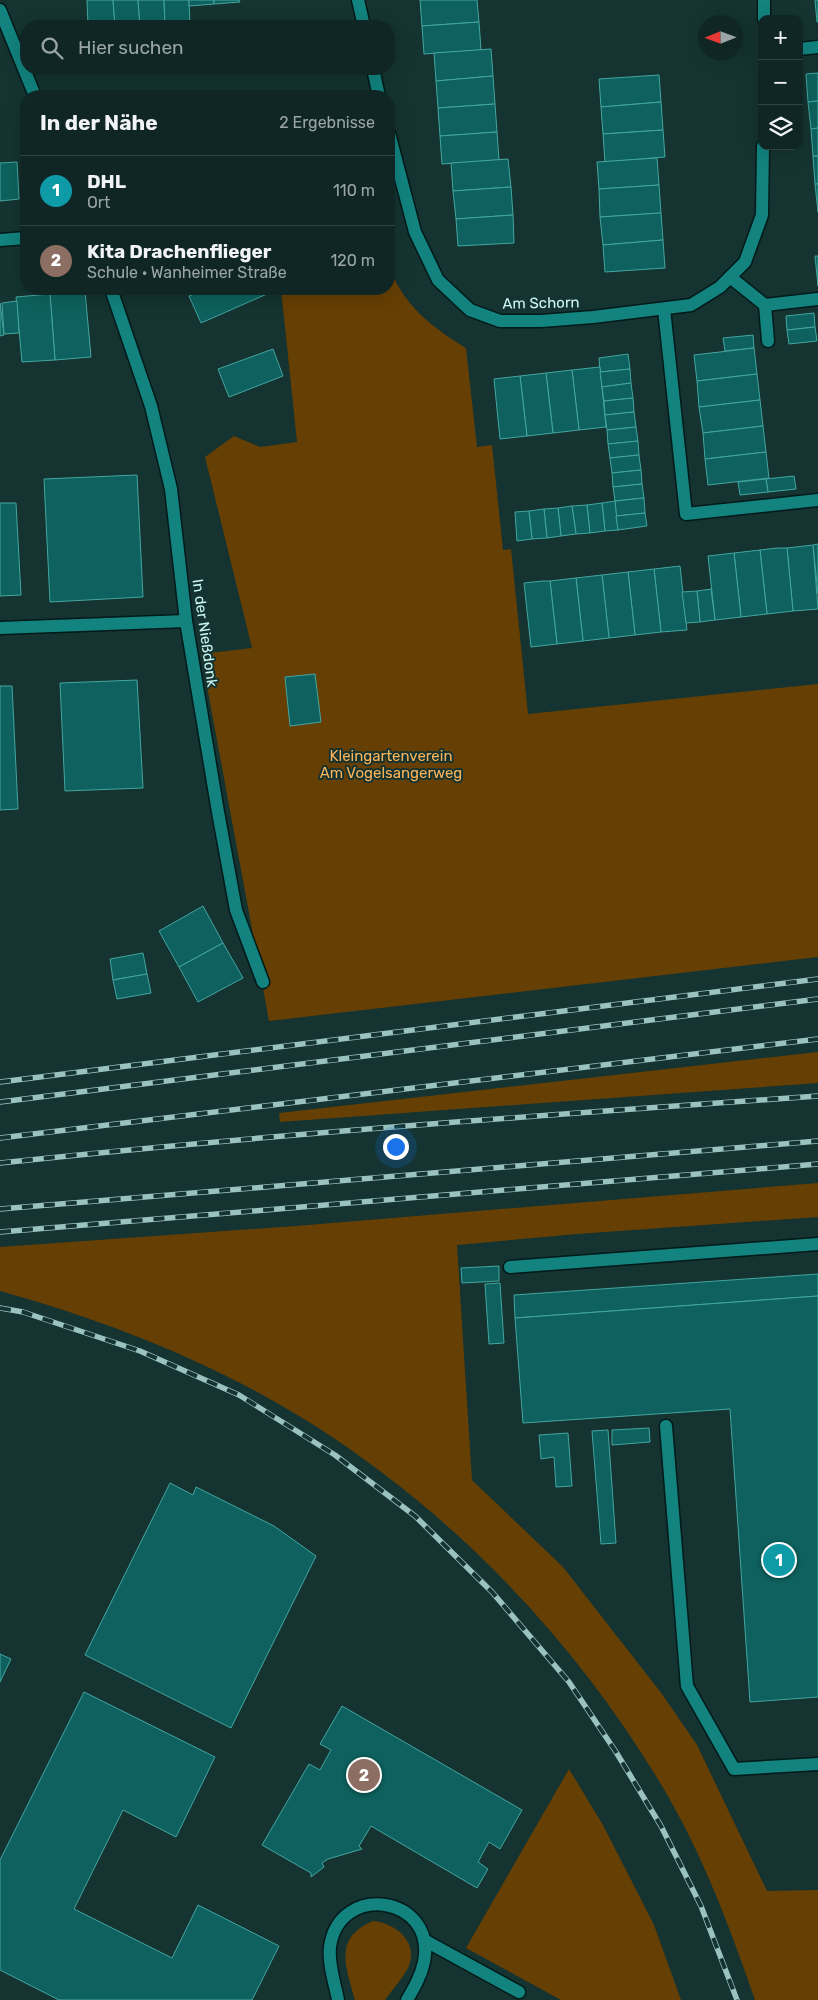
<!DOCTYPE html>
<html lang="de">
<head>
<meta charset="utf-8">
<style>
	:root { --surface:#0f2625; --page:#1d3232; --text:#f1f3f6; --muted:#9ba5a7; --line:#2f4342; --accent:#8c9099 }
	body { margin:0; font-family:Rubik,sans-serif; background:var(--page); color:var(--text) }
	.controls { position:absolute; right:15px; top:15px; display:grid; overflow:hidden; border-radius:10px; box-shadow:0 5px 20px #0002 }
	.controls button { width:45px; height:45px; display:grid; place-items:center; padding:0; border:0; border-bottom:1px solid var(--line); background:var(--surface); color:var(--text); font:25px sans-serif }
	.compass { position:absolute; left:698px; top:15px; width:45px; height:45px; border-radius:50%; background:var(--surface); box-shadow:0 5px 20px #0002; rotate:269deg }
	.you { position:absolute; left:395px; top:1146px; width:18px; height:18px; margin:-12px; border:4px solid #fff; border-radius:50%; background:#1a73e8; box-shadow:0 0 0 8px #1a73e833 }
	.badge { display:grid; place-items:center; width:32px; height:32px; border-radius:50%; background:var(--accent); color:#fff; font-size:16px; font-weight:700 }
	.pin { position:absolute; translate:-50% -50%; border:2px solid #fff; box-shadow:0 1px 5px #0006 }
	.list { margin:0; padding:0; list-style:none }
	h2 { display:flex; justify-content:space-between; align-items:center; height:65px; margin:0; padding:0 20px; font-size:21px }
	h2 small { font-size:16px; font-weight:400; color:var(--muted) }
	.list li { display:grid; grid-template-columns:32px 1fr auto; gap:15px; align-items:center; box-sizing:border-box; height:70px; padding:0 20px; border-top:1px solid var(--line) }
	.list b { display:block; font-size:19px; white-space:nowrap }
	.list p { margin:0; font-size:16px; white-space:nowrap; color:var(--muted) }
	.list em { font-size:16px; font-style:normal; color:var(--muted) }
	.icon { flex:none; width:28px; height:28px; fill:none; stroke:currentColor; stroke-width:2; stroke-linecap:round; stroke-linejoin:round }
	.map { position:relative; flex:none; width:818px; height:2000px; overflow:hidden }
	.search { position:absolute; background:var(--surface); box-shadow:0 5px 20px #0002; left:20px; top:20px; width:375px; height:55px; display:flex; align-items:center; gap:12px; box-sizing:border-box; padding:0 18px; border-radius:20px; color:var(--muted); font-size:19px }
	.panel { position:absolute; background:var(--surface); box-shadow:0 5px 20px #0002; left:20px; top:90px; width:375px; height:205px; border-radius:20px }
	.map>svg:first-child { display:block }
	.green { fill:#663f04 }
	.building { fill:#0e615e; stroke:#44a6a0 }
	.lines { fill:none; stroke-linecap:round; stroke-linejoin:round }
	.service-casing { stroke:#001a19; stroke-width:15 }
	.minor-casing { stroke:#001a19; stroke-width:15 }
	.service { stroke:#12837e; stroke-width:12 }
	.minor { stroke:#12837e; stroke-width:12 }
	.rail-casing { stroke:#9ac2bf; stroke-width:5.5 }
	.rail { stroke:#143331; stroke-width:4; stroke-dasharray:11; stroke-linecap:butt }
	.labels { text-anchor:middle; stroke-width:4; stroke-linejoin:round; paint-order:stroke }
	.street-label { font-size:15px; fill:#cbf7f3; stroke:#143331 }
	.park-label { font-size:15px; fill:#feb457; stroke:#143331 }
</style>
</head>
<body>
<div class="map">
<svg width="818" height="2000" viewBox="0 0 818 2000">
	<rect width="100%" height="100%" fill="#143331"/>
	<g class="green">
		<path d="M389,264C400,303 433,328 466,348L477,447L492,445L503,550L511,549L528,714L818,684V957L269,1021L201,654L252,648L205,457L234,436L260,447L297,442L281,289H389Z"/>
		<path d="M818,1052V1083L280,1122L279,1113Z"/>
		<path d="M818,1183V1217L577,1234L457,1245L472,1480L563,1567L662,1694L697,1745L767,1891L818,1890V2000H755C730,1927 702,1853 662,1786C578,1645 461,1521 323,1431C225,1367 112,1322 0,1291V1247L296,1226Z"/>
		<path d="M569,1769L603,1825L654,1925L681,2000H561L466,1948Z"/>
		<path d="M373,1921C396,1923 420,1943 408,1968C402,1979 392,1990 385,2000H355C346,1966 333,1938 373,1921Z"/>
	</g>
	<g class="building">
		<path d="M87,0H113L115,26H88Z"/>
		<path d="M113,0H138L140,26H115Z"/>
		<path d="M138,0H164L165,26H140Z"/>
		<path d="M164,0H189L190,25L165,26Z"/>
		<path d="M189,0H214V4L189,6Z"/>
		<path d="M214,0H239L240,2L214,4Z"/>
		<path d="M420,0H477L479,22L422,26Z"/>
		<path d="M815,0H818V22H817Z"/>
		<path d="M479,22L481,50L424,54L422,26Z"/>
		<path d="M491,49L493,76L436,81L434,53Z"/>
		<path d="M818,73V101L808,102L806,74Z"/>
		<path d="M659,75L661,102L601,107L599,79Z"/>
		<path d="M493,76L495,104L438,108L436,81Z"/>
		<path d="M818,101V128L811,129L808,102Z"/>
		<path d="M661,102L663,130L603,134L601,107Z"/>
		<path d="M495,104L497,132L440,136L438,108Z"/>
		<path d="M818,128V156H813L811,129Z"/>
		<path d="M663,130L665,157L605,162L603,134Z"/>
		<path d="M497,132L499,160L442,164L440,136Z"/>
		<path d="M813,156H818V184H815Z"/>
		<path d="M657,158L659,185L599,189L597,162Z"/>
		<path d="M508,159L511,187L453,191L451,163Z"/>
		<path d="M17,162L19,199L0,201V163Z"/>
		<path d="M815,184H818V212Z"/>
		<path d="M659,185L661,213L600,217L599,189Z"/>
		<path d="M511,187L513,215L456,219L453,191Z"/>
		<path d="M661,213L663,240L603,245L600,217Z"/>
		<path d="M513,215L514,243L458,246L456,219Z"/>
		<path d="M663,240L665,268L605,272L603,245Z"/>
		<path d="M815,256H818V286Z"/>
		<path d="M206,289H265L267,294L201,323L189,296Z"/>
		<path d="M85,291L91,357L55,360L50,294Z"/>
		<path d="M50,294L55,360L22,362L16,297Z"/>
		<path d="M17,301L19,333L4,334L2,303Z"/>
		<path d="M0,303L4,335L0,336Z"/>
		<path d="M814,313L815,327L787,330L786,316Z"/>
		<path d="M815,327L817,341L789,344L787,330Z"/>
		<path d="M753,335L754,348L725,351L723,338Z"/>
		<path d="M754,348L757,374L697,381L694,355Z"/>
		<path d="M273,349L283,376L229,397L218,369Z"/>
		<path d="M628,354L630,369L600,372L599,358Z"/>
		<path d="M600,367L606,427L579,430L572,370Z"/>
		<path d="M630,369L631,383L602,387L600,372Z"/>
		<path d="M572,370L579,430L553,433L546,373Z"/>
		<path d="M546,373L553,433L527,436L520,376Z"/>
		<path d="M757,374L760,400L699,407L697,381Z"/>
		<path d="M520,376L527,436L500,439L494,379Z"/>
		<path d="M631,383L633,398L604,401L602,387Z"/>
		<path d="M633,398L634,412L605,415L604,401Z"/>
		<path d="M760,400L763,426L703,433L699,407Z"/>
		<path d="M634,412L636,427L607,430L605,415Z"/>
		<path d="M763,426L766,452L705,459L703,433Z"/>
		<path d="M636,427L638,441L608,444L607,430Z"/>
		<path d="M638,441L639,455L610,458L608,444Z"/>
		<path d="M766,452L769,478L708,485L705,459Z"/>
		<path d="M639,455L641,470L612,473L610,458Z"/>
		<path d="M641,470L642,484L613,487L612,473Z"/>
		<path d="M137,475L143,597L50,602L44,479Z"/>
		<path d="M794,476L796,489L768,492L766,479Z"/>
		<path d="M766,479L768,492L740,495L738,482Z"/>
		<path d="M642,484L644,498L615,501L613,487Z"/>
		<path d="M644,498L645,513L616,516L615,501Z"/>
		<path d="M615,501L618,530L605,531L602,503Z"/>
		<path d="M0,503H16L21,595L0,596Z"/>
		<path d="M602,503L605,531L590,533L587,505Z"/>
		<path d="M587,505L590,533L576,534L572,506Z"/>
		<path d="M572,506L576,534L561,536L558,508Z"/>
		<path d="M558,508L561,536L547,538L544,509Z"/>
		<path d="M544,509L547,538L532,539L529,511Z"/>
		<path d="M529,511L532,539L517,541L515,512Z"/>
		<path d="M645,513L647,526L618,530L616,516Z"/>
		<path d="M818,544V594L813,545Z"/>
		<path d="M813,545L818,609L793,611L787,548Z"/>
		<path d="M777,548H787L793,611L767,614L760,550Z"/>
		<path d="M760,550L767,614L741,617L734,553Z"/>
		<path d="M734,553L741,617L715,620L708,556Z"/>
		<path d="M680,566L687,630L661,632L654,569Z"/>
		<path d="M654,569L661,632L635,635L628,572Z"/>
		<path d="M628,572L635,635L609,638L602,575Z"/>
		<path d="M602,575L609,638L583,641L576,578Z"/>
		<path d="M576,578L583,641L557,644L550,581Z"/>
		<path d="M543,581H550L557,644L531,647L524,583Z"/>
		<path d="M711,589L715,620L700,622L697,591Z"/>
		<path d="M697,591L700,622L686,623L682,592Z"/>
		<path d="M315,674L321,722L290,726L285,677Z"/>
		<path d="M137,680L143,788L65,791L60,683Z"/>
		<path d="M0,686H12L18,809L0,810Z"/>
		<path d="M203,906L223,943L179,967L159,931Z"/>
		<path d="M223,943L243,978L198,1002L179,967Z"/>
		<path d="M143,953L147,974L113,980L110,959Z"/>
		<path d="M147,974L151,993L117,999L113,980Z"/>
		<path d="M499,1266V1281L462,1283L461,1268Z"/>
		<path d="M818,1274V1296L515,1318L514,1295Z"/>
		<path d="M500,1283L504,1343L489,1344L485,1284Z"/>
		<path d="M818,1296V1697L750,1702L730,1409L523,1423L515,1318Z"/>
		<path d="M649,1428L650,1442L612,1445V1430Z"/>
		<path d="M608,1430L616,1543L601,1544L592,1431Z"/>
		<path d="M568,1433L572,1486L556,1487L554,1457L541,1459L539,1435Z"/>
		<path d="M170,1483L193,1495L196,1487L274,1526L316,1556L231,1728L85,1655Z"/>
		<path d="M0,1654L11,1659L0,1682Z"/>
		<path d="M84,1692L215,1757L176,1837L123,1810L74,1909L172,1958L198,1905L279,1946L252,2000H59L0,1970V1860Z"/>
		<path d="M342,1706L522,1810L500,1849L489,1842L478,1862L488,1869L477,1888L371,1826L359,1846L362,1849L328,1859L322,1863L324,1867L311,1877V1873L262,1845L309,1764L320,1770L331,1750L320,1744Z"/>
	</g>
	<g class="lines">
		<defs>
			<g id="service">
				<path d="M799,49L818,47"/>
				<path d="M730,277L765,305L818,299"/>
				<path d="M111,289L151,406L171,489L186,621L218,812L236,910L263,982"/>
				<path d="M765,305L768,341"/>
				<path d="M0,628L186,621"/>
				<path d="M510,1267L818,1244"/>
				<path d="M666,1426L687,1686L734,1769L818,1764"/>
				<path d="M424,1940L519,1992"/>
			</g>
			<g id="minor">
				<path d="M358,0L364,26"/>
				<path d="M0,10L35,96"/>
				<path d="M764,19V0"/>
				<path d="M373,69L379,96"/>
				<path d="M389,133L415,232L438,280L470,310L500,321H541L593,317L691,305L720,287L745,262L762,215L763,146"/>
				<path d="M0,240L26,238"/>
				<path d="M664,309L686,514L818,500"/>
				<path d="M338,2000C335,1984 328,1964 330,1947C339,1881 437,1896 424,1962C421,1976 414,1988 407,2000"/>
			</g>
		</defs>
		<use href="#service" class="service-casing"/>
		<use href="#minor" class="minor-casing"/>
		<use href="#service" class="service"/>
		<use href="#minor" class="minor"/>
		<defs>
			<g id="rail">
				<path d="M0,1082L818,979"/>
				<path d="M0,1102L818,999"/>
				<path d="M0,1138L818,1039"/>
				<path d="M0,1163C272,1134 545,1115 818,1096"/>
				<path d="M0,1209L818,1141"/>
				<path d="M0,1232L818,1164"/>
				<path d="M0,1308L23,1312L140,1351L239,1395L335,1455L415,1516L492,1592L569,1682L616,1752L661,1826L701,1906L737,2000"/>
			</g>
		</defs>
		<use href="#rail" class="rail-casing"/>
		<use href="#rail" class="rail"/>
	</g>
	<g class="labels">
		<g class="street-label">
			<text transform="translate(541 303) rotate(-1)" y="5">Am Schorn</text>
			<text transform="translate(205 633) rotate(82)" y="5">In der Nießdonk</text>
		</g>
		<g class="park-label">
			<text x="391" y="761">Kleingartenverein<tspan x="391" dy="17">Am Vogelsangerweg</tspan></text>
		</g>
	</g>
</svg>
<div class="controls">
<button>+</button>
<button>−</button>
<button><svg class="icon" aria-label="layers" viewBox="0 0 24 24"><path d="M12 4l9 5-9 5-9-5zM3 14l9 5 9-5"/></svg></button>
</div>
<svg class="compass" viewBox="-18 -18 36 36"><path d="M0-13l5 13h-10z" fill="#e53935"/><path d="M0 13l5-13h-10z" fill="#9ba5a7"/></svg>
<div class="you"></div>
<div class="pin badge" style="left:779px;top:1560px;background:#0f9aa8">1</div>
<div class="pin badge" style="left:364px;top:1775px;background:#8d6e63">2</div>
<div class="search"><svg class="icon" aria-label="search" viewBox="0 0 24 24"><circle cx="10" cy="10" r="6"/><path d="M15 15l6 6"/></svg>Hier suchen</div>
<section class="panel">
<h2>In der Nähe<small>2 Ergebnisse</small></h2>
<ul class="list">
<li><span class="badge" style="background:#0f9aa8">1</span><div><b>DHL</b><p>Ort</p></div><em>110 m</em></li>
<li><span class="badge" style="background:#8d6e63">2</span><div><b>Kita Drachenflieger</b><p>Schule · Wanheimer Straße</p></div><em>120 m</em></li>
</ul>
</section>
</div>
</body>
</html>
